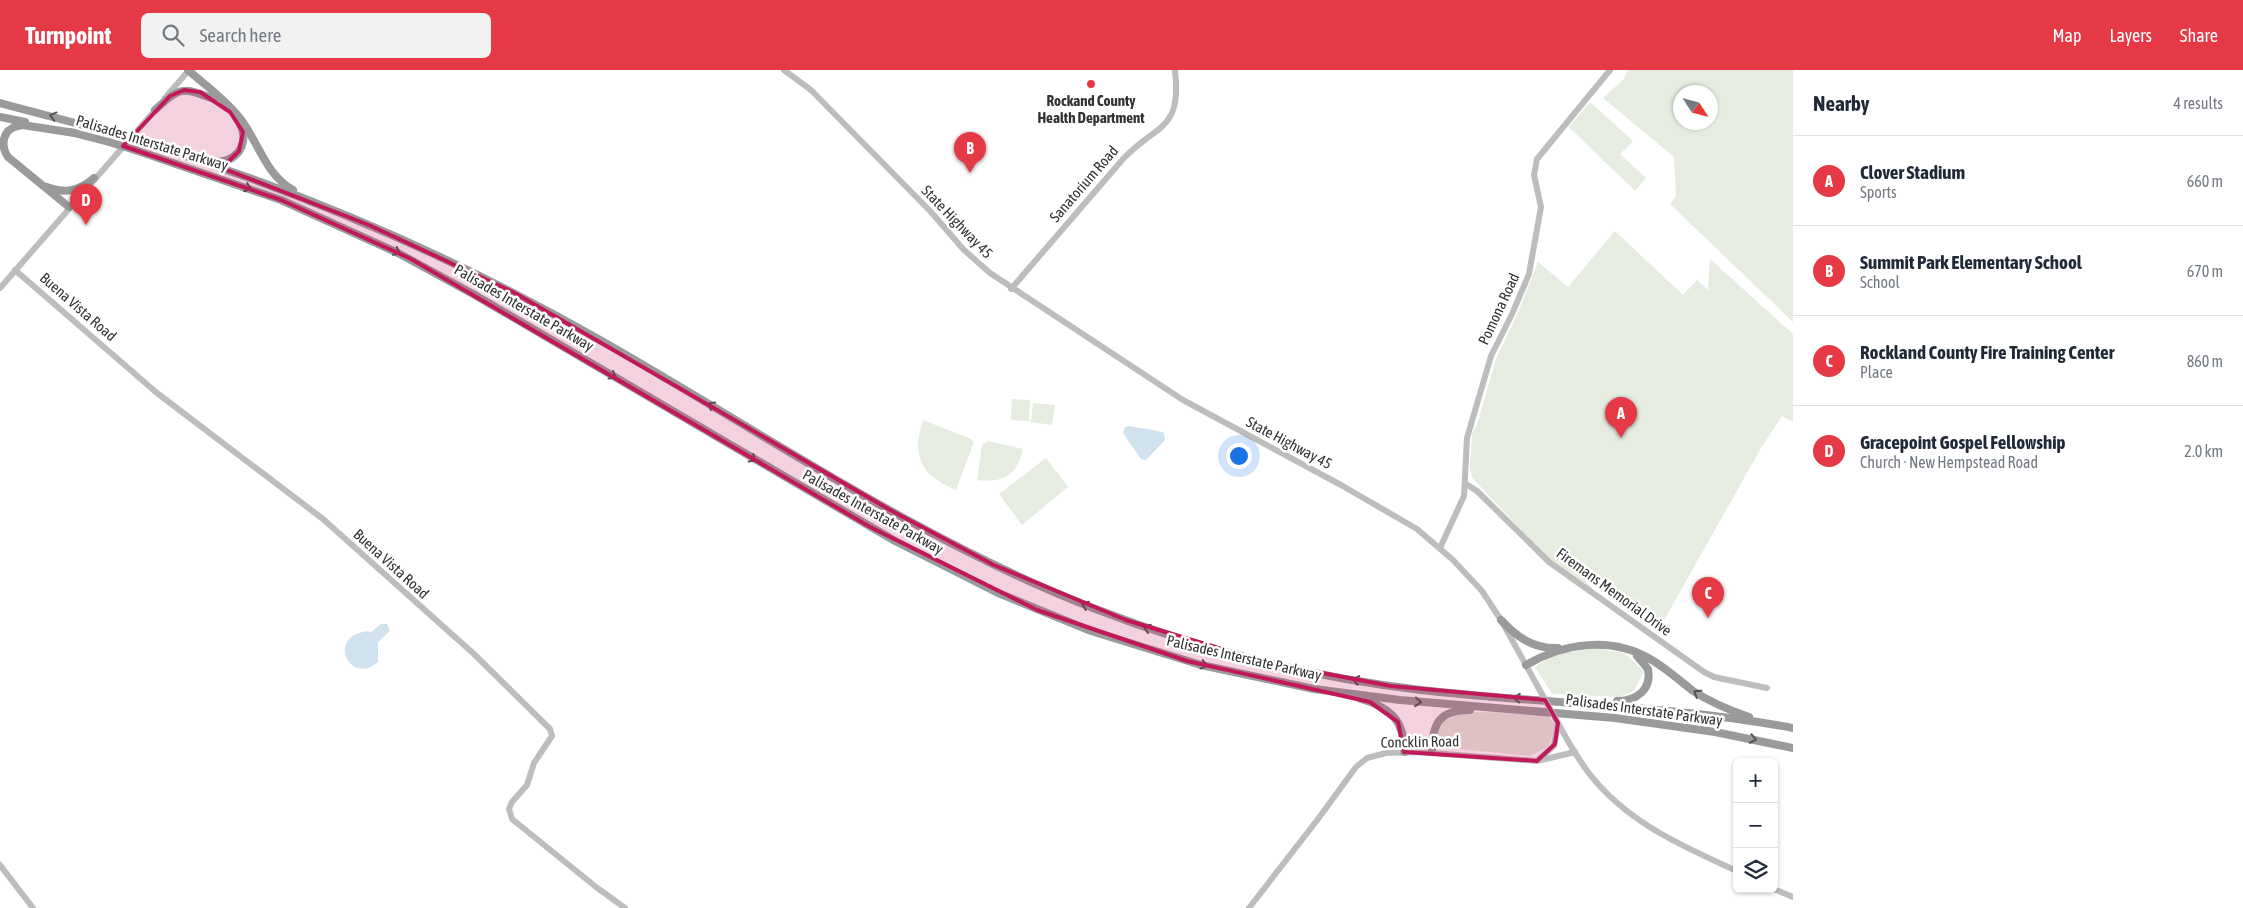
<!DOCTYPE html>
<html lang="en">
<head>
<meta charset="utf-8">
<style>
	:root { --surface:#fff; --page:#f2f2f3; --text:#1f2937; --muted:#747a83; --line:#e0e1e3; --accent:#e63946 }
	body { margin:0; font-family:"Asap Condensed",sans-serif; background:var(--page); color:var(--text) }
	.controls { position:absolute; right:15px; bottom:15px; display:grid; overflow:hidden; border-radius:8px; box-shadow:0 1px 4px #0004 }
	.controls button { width:45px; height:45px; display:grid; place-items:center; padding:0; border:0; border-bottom:1px solid var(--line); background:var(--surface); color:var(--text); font:25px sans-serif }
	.compass { position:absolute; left:1673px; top:15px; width:45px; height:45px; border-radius:50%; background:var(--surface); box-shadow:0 1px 4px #0004; rotate:126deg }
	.you { position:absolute; left:1238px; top:385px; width:18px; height:18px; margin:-12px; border:4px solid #fff; border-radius:50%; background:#1a73e8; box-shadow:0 0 0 8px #1a73e833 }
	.badge { display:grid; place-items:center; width:32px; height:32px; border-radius:50%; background:var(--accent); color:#fff; font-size:16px; font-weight:700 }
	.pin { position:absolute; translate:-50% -41px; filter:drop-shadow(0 1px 2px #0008) }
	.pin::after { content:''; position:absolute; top:26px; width:18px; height:15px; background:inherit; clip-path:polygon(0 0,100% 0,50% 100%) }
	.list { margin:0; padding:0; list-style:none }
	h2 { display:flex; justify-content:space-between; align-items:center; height:65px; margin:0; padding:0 20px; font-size:21px }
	h2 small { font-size:16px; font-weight:400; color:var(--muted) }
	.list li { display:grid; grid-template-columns:32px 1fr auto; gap:15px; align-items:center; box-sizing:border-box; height:90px; padding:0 20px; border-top:1px solid var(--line) }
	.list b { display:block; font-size:19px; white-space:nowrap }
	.list p { margin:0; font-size:16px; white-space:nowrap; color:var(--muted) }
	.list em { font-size:16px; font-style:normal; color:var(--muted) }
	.icon { flex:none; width:28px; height:28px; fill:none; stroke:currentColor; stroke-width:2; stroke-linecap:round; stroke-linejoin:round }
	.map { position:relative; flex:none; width:1793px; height:838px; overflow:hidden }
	header { display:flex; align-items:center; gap:30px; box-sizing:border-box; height:70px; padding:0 25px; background:var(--accent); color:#fff }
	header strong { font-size:24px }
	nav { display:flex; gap:28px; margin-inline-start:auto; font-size:18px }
	.search { width:350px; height:45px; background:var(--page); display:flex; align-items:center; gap:12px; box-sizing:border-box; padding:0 18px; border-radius:8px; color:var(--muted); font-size:19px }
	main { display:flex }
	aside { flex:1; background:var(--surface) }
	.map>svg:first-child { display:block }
	.green { fill:#e6ecdf; fill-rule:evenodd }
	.water { fill:#cfe2ee }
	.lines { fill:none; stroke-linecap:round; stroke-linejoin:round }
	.secondary { stroke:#bdbdbd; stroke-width:6 }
	.highway { stroke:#9a9a9a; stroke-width:8 }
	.secondary-bridge { stroke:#bdbdbd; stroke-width:6 }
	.highway-bridge { stroke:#9a9a9a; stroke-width:8 }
	.oneway { stroke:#525252 }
	.marked { fill:#c2185b; fill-opacity:0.2; stroke:#c2185b; stroke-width:4; stroke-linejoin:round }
	.poi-dot { fill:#e63946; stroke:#fff; stroke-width:2 }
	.labels { text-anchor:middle; stroke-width:5; stroke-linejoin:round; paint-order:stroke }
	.poi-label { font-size:15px; font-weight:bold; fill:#333; stroke:#fff }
	.street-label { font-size:15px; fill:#333; stroke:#fff }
</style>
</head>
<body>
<header>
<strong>Turnpoint</strong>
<div class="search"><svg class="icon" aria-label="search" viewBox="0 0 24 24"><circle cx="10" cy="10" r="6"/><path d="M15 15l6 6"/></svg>Search here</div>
<nav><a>Map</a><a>Layers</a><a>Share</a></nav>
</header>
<main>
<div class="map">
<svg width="1793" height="838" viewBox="0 0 1793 838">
	<rect width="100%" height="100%" fill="#fff"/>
	<g class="green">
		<path d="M1628,0H1793V252L1670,134L1676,126L1674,87L1603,28L1624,9ZM1680,22H1710V52H1680Z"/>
		<path d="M1590,32L1633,71L1620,84L1646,108L1635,121L1569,57Z"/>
		<path d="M1615,161L1683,225L1697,210L1708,220L1710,189L1793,264V352L1782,346L1761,378L1658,561L1585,510L1595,522L1550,491L1478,414L1472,407L1470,398L1472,364L1477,354L1496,289L1519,240L1538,192L1568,217Z"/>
		<path d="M1012,329L1030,330L1029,351L1011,350Z"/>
		<path d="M1033,333L1055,335L1052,355L1031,352Z"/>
		<path d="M923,350L971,369L974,372L956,420C921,405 911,387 923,350Z"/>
		<path d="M988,371L1023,379C1017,406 1003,413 977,410L982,375Z"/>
		<path d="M1046,388L1068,417L1022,455L999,424Z"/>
		<path d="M1595,578L1624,583L1644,601L1634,621L1619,627L1552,624L1535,597L1554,585Z"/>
		<path d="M1464,642L1546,643L1555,655L1549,676L1530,686L1438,677L1435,665L1444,651Z"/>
	</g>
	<g class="water">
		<path d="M1130,356C1138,358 1159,360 1164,363L1165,370L1146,390L1141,389L1123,363L1125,357Z"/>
		<path d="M381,554H387L390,561L378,572V592C354,614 330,577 356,564C362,562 365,560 371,562Z"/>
	</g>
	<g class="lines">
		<g class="secondary">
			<path d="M784,0L811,20L931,142L964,180L990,203L1183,330L1341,415L1417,459L1453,490L1482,521L1501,550L1538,617"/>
			<path d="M165,28L189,0"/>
			<path d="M15,200L157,323L323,449L474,584L550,659L552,666L534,693L527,715L512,732L509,739L512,749L596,817L625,838"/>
			<path d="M0,218L157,38"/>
			<path d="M1011,219L1123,89C1157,53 1182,62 1175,0"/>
			<path d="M1466,414L1477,421L1549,492L1704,602L1714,607L1767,618"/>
			<path d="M1440,478L1464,426L1467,368L1491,286L1512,244L1529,204L1541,137L1534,105L1537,89L1610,0"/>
			<path d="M1558,653C1567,670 1577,687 1588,702C1626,752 1682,776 1737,801"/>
			<path d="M1539,689L1554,676L1558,654"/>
			<path d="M0,795L33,838"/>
			<path d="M1774,819L1793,827"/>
			<path d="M1249,838L1318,749L1356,697L1367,688L1386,683L1418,682L1537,691L1575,682"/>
		</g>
		<g class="highway">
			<path d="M188,0C205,15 225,29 239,47C259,72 264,103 293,120"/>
			<path d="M0,33L117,64"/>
			<path d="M155,40C181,16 182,17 214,29"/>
			<path d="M0,47L25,52"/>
			<path d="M70,62L109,72"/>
			<path d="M142,72C301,121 455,187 600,270C762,362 918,470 1093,538C1198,579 1308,607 1421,620C1545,634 1670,635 1793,658"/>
			<path d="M135,80L281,130L398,183L473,224L895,471L998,523L1091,561L1201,595L1314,619L1400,630L1615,648L1715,662L1793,678"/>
			<path d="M211,91C233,96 251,76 240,54"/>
			<path d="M47,117C66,124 79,121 94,108"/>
			<path d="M69,137L8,87C2,78 2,69 8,61L14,57L22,55L75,63"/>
			<path d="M1501,550C1517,567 1533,579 1558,578"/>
			<path d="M1526,595C1564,573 1611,566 1650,589C1666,598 1679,610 1693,621C1710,632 1729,640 1749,647"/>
			<path d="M1361,629C1390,637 1405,651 1404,682"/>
			<path d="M1617,631C1636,631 1652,620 1648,599L1637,586"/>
			<path d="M1432,682C1432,654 1439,640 1470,640"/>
		</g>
		<path class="secondary-bridge" d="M1538,617L1558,653"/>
		<g class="highway-bridge">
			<path d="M117,64L142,72"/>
			<path d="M109,72L135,80"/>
		</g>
	</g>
	<defs><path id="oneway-chevron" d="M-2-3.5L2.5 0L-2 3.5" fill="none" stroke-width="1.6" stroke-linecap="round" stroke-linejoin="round" transform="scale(1.25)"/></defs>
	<g class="oneway">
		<use href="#oneway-chevron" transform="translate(53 46) rotate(-165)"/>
		<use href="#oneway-chevron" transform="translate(248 118) rotate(20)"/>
		<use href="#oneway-chevron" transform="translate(397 182) rotate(27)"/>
		<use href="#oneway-chevron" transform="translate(613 306) rotate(31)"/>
		<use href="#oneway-chevron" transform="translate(711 335) rotate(-150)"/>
		<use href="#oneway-chevron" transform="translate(753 389) rotate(31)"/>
		<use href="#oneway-chevron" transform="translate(1085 535) rotate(-159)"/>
		<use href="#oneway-chevron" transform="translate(1147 558) rotate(-161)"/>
		<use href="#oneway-chevron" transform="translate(1204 595) rotate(15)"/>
		<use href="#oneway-chevron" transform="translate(1356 610) rotate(-170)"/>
		<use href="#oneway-chevron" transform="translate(1697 623) rotate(-147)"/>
		<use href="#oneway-chevron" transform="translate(1517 628) rotate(-176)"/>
		<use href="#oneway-chevron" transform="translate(1418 632) rotate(5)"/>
		<use href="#oneway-chevron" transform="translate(1753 669) rotate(11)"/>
	</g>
	<path class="marked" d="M184,20L200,22L230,42L243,62L239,81L222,98L369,155L513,222L892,441L994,495L1126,550L1264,592L1391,616L1545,630L1558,653L1555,674L1537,691L1404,682L1398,652L1370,632L1187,591L1037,540L870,457L411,189L281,130L123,76L170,26Z"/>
	<circle class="poi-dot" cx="1091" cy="14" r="5"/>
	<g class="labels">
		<g class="poi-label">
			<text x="1091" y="36">Rockand County<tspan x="1091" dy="17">Health Department</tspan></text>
		</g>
		<g class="street-label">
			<text transform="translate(152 73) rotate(17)" y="5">Palisades Interstate Parkway</text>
			<text transform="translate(1084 114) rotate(-49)" y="5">Sanatorium Road</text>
			<text transform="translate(957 152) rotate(46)" y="5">State Highway 45</text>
			<text transform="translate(78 237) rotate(41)" y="5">Buena Vista Road</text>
			<text transform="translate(524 238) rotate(30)" y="5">Palisades Interstate Parkway</text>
			<text transform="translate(1499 239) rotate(-65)" y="5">Pomona Road</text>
			<text transform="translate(1289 373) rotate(28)" y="5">State Highway 45</text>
			<text transform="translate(873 442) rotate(29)" y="5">Palisades Interstate Parkway</text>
			<text transform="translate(391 494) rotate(42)" y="5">Buena Vista Road</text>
			<text transform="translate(1614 522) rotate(36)" y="5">Firemans Memorial Drive</text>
			<text transform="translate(1244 588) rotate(13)" y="5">Palisades Interstate Parkway</text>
			<text transform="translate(1644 640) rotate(8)" y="5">Palisades Interstate Parkway</text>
			<text transform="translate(1420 672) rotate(-1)" y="5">Concklin Road</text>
		</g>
	</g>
</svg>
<div class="controls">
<button>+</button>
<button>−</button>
<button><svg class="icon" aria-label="layers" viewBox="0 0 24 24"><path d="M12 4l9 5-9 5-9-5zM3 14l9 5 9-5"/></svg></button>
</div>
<svg class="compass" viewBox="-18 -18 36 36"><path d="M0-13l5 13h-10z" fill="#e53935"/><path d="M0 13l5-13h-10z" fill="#747a83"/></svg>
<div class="you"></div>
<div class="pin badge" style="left:1621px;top:368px">A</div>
<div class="pin badge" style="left:970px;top:103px">B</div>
<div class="pin badge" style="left:1708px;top:548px">C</div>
<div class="pin badge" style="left:86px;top:155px">D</div>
</div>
<aside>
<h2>Nearby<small>4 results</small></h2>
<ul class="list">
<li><span class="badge">A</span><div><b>Clover Stadium</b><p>Sports</p></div><em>660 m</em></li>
<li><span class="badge">B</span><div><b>Summit Park Elementary School</b><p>School</p></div><em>670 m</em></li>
<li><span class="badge">C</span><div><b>Rockland County Fire Training Center</b><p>Place</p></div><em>860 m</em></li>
<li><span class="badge">D</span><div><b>Gracepoint Gospel Fellowship</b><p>Church · New Hempstead Road</p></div><em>2.0 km</em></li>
</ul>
</aside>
</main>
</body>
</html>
